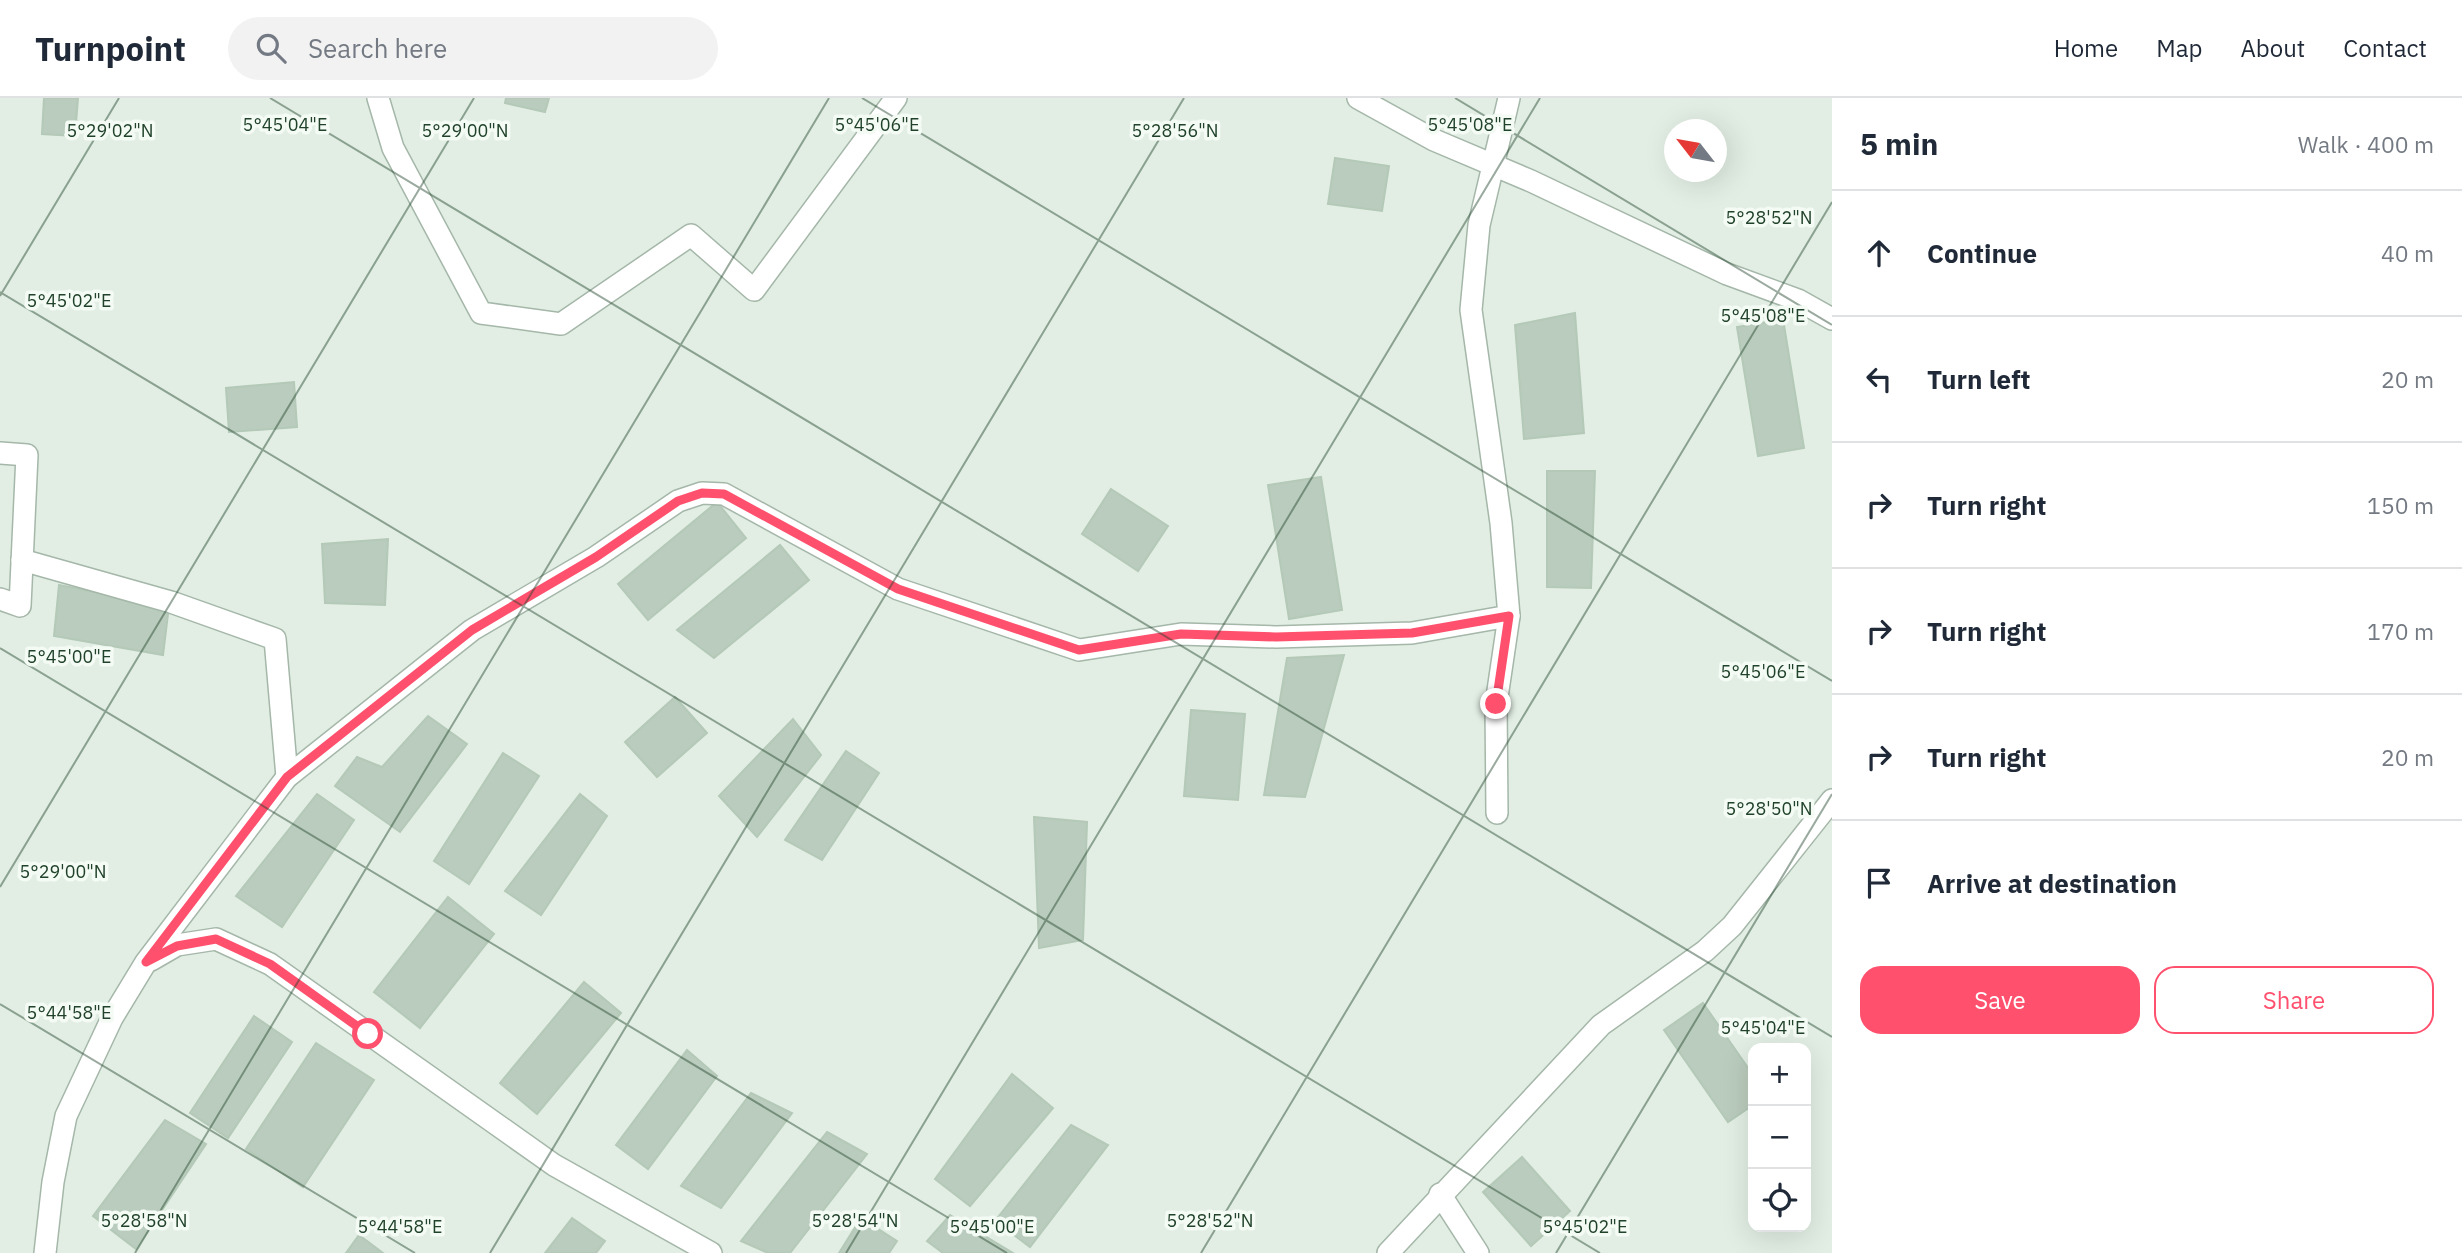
<!DOCTYPE html>
<html lang="en">
<head>
<meta charset="utf-8">
<style>
	:root { --surface:#fff; --page:#f2f2f3; --text:#1f2937; --muted:#747a83; --line:#e0e1e3; --accent:#ff506e }
	body { margin:0; font-family:"IBM Plex Sans",sans-serif; background:var(--page); color:var(--text) }
	.controls { position:absolute; right:21px; bottom:21px; display:grid; overflow:hidden; border-radius:14px; box-shadow:0 7px 28px #0002 }
	.controls button { width:63px; height:63px; display:grid; place-items:center; padding:0; border:0; border-bottom:2px solid var(--line); background:var(--surface); color:var(--text); font:35px sans-serif }
	.compass { position:absolute; left:1664px; top:21px; width:63px; height:63px; border-radius:50%; background:var(--surface); box-shadow:0 7px 28px #0002; rotate:301deg }
	.stop { position:absolute; width:21px; height:21px; margin:-16px; border:5px solid #ff506e; border-radius:50%; background:#fff }
	.stop.end { background:#ff506e; border-color:#fff; box-shadow:0 2px 7px #0008 }
	.list { margin:0; padding:0; list-style:none }
	h2 { display:flex; justify-content:space-between; align-items:center; height:91px; margin:0; padding:0 28px; font-size:30px }
	h2 small { font-size:23px; font-weight:400; color:var(--muted) }
	.list li { display:grid; grid-template-columns:46px 1fr auto; gap:21px; align-items:center; box-sizing:border-box; height:126px; padding:0 28px; border-top:2px solid var(--line) }
	.list b { display:block; font-size:26px; white-space:nowrap }
	.list em { font-size:23px; font-style:normal; color:var(--muted) }
	.actions { display:flex; gap:14px; padding:21px 28px }
	.actions a { flex:1; padding:16px 0; border:2px solid var(--accent); border-radius:21px; text-align:center; font-size:24px; color:var(--accent) }
	.actions .main { background:var(--accent); color:#fff }
	.icon { flex:none; width:38px; height:38px; fill:none; stroke:currentColor; stroke-width:2; stroke-linecap:round; stroke-linejoin:round }
	.map { position:relative; flex:none; width:1832px; height:1155px; overflow:hidden }
	header { display:flex; align-items:center; gap:42px; box-sizing:border-box; height:98px; padding:0 35px; background:var(--surface); border-bottom:2px solid var(--line) }
	header strong { font-size:33px }
	nav { display:flex; gap:38px; margin-inline-start:auto; font-size:24px }
	.search { width:490px; height:63px; background:var(--page); display:flex; align-items:center; gap:18px; box-sizing:border-box; padding:0 24px; border-radius:38px; color:var(--muted); font-size:26px }
	main { display:flex }
	aside { flex:1; background:var(--surface) }
	.map>svg:first-child { display:block }
	.building { fill:#baccbd; stroke:#b4c9b7; stroke-width:2 }
	.lines { fill:none; stroke-linecap:round; stroke-linejoin:round }
	.minor-casing { stroke:#a4b7a8; stroke-width:24 }
	.minor { stroke:#fff; stroke-width:21 }
	.route { stroke:#ff506e; stroke-width:9 }
	.ticks { fill:none; stroke:#20422a; stroke-width:2; stroke-opacity:0.45 }
	.ticks-label { font-size:18px; text-anchor:middle; fill:#20422a; stroke:#f4faf4; stroke-width:7; stroke-linejoin:round; paint-order:stroke }
</style>
</head>
<body>
<header>
<strong>Turnpoint</strong>
<div class="search"><svg class="icon" aria-label="search" viewBox="0 0 24 24"><circle cx="10" cy="10" r="6"/><path d="M15 15l6 6"/></svg>Search here</div>
<nav><a>Home</a><a>Map</a><a>About</a><a>Contact</a></nav>
</header>
<main>
<div class="map">
<svg width="1832" height="1155" viewBox="0 0 1832 1155">
	<rect width="100%" height="100%" fill="#e2eee4"/>
	<g class="building">
		<path d="M44,0H78L75,38L42,36Z"/>
		<path d="M506,0H549L545,14L505,5Z"/>
		<path d="M1335,60L1389,68L1382,113L1328,106Z"/>
		<path d="M1575,215L1584,335L1524,341L1515,227Z"/>
		<path d="M1783,221L1804,350L1758,358L1737,229Z"/>
		<path d="M294,284L297,329L229,334L226,290Z"/>
		<path d="M1547,373H1595L1591,490L1547,489Z"/>
		<path d="M1321,379L1342,512L1289,521L1268,387Z"/>
		<path d="M1111,391L1168,428L1138,473L1082,436Z"/>
		<path d="M717,404L746,440L648,522L618,486Z"/>
		<path d="M388,441L385,507L325,505L322,446Z"/>
		<path d="M780,447L809,482L714,560L677,532Z"/>
		<path d="M59,487L169,508L163,557L54,538Z"/>
		<path d="M1344,557L1305,699L1264,697L1287,560Z"/>
		<path d="M675,599L707,635L657,679L625,644Z"/>
		<path d="M1191,612L1245,616L1238,702L1184,698Z"/>
		<path d="M428,618L467,646L400,734L335,688L357,659L382,669Z"/>
		<path d="M793,621L821,657L757,739L719,698Z"/>
		<path d="M846,653L879,675L822,762L785,742Z"/>
		<path d="M503,655L539,678L469,786L434,763Z"/>
		<path d="M317,696L354,722L282,829L236,798Z"/>
		<path d="M580,696L607,718L541,817L505,793Z"/>
		<path d="M1034,719L1087,724L1083,842L1039,850Z"/>
		<path d="M448,799L494,836L420,930L374,894Z"/>
		<path d="M584,884L621,915L537,1016L500,985Z"/>
		<path d="M1703,905L1753,977V1007L1728,1024L1664,932Z"/>
		<path d="M254,918L292,944L228,1040L190,1015Z"/>
		<path d="M316,945L374,982L303,1089L246,1051Z"/>
		<path d="M687,952L717,978L648,1071L616,1047Z"/>
		<path d="M1012,976L1053,1010L970,1108L935,1081Z"/>
		<path d="M751,995L792,1015L721,1110L681,1088Z"/>
		<path d="M165,1022L206,1046L136,1151L93,1118Z"/>
		<path d="M1071,1027L1108,1047L1030,1149L995,1123Z"/>
		<path d="M827,1034L867,1056L790,1155H768L741,1143Z"/>
		<path d="M1522,1059L1570,1113L1531,1148L1483,1094Z"/>
		<path d="M950,1117L1013,1155H943L927,1143Z"/>
		<path d="M572,1120L605,1143L596,1155H545Z"/>
		<path d="M861,1120L897,1143L889,1155H839Z"/>
		<path d="M359,1137L383,1155H346Z"/>
	</g>
	<g class="lines">
		<defs>
			<g id="minor">
				<path d="M378,0L393,50L481,215L561,226L691,137L754,192L896,0"/>
				<path d="M1358,0L1434,42L1531,83L1727,176L1798,202L1832,221"/>
				<path d="M0,355L27,357L20,508L0,501"/>
				<path d="M22,462L171,504L275,541L287,679"/>
				<path d="M1497,715L1496,606L1509,518L1501,425L1471,212L1479,127L1509,0"/>
				<path d="M151,862L177,847L216,841L270,866L554,1067L711,1155"/>
				<path d="M1440,1096L1478,1155"/>
				<path d="M45,1155L53,1084L66,1018L112,920L146,864L287,679L472,532L596,459L678,403L702,395L724,396L898,491L1079,552L1181,536L1276,539L1412,535L1509,518"/>
				<path d="M1388,1155L1601,927L1705,853L1732,828L1832,702"/>
			</g>
		</defs>
		<use href="#minor" class="minor-casing"/>
		<use href="#minor" class="minor"/>
	</g>
	<g class="lines">
		<path class="route" d="M368,936L270,866L216,841L177,848L146,864L287,679L472,532L596,459L678,403L702,395L724,396L898,491L1079,552L1181,536L1276,539L1412,535L1509,518L1496,606"/>
	</g>
	<path class="ticks" d="M270,0L1832,939M862,0L1832,583M1455,0L1832,227M0,194L1600,1155M0,198L119,0M0,550L1007,1155M0,789L474,0M0,906L415,1155M135,1155L829,0M490,1155L1184,0M846,1155L1540,0M1201,1155L1832,104M1556,1155L1832,696"/>
	<g class="ticks-label">
		<text x="285" y="33">5°45'04"E</text>
		<text x="877" y="33">5°45'06"E</text>
		<text x="1470" y="33">5°45'08"E</text>
		<text x="110" y="39">5°29'02"N</text>
		<text x="465" y="39">5°29'00"N</text>
		<text x="1175" y="39">5°28'56"N</text>
		<text x="1769" y="126">5°28'52"N</text>
		<text x="69" y="209">5°45'02"E</text>
		<text x="1763" y="224">5°45'08"E</text>
		<text x="69" y="565">5°45'00"E</text>
		<text x="1763" y="580">5°45'06"E</text>
		<text x="1769" y="717">5°28'50"N</text>
		<text x="63" y="780">5°29'00"N</text>
		<text x="69" y="921">5°44'58"E</text>
		<text x="1763" y="936">5°45'04"E</text>
		<text x="144" y="1129">5°28'58"N</text>
		<text x="855" y="1129">5°28'54"N</text>
		<text x="1210" y="1129">5°28'52"N</text>
		<text x="400" y="1135">5°44'58"E</text>
		<text x="992" y="1135">5°45'00"E</text>
		<text x="1585" y="1135">5°45'02"E</text>
	</g>
</svg>
<div class="controls">
<button>+</button>
<button>−</button>
<button><svg class="icon" aria-label="locate" viewBox="0 0 24 24"><circle cx="12" cy="12" r="6"/><path d="M12 2v4M12 18v4M2 12h4M18 12h4"/></svg></button>
</div>
<svg class="compass" viewBox="-18 -18 36 36"><path d="M0-13l5 13h-10z" fill="#e53935"/><path d="M0 13l5-13h-10z" fill="#747a83"/></svg>
<div class="stop" style="left:368px;top:936px"></div>
<div class="stop end" style="left:1496px;top:606px"></div>
</div>
<aside>
<h2>5 min<small>Walk · 400 m</small></h2>
<ul class="list">
<li><svg class="icon" aria-label="ahead" viewBox="0 0 24 24"><path d="M12 20V5M6 11l6-6 6 6"/></svg><div><b>Continue</b></div><em>40 m</em></li>
<li><svg class="icon" aria-label="left" viewBox="0 0 24 24"><path d="M17 20v-9H6M10 6l-5 5 5 5"/></svg><div><b>Turn left</b></div><em>20 m</em></li>
<li><svg class="icon" aria-label="right" viewBox="0 0 24 24"><path d="M7 20v-9h11M14 6l5 5-5 5"/></svg><div><b>Turn right</b></div><em>150 m</em></li>
<li><svg class="icon" aria-label="right" viewBox="0 0 24 24"><path d="M7 20v-9h11M14 6l5 5-5 5"/></svg><div><b>Turn right</b></div><em>170 m</em></li>
<li><svg class="icon" aria-label="right" viewBox="0 0 24 24"><path d="M7 20v-9h11M14 6l5 5-5 5"/></svg><div><b>Turn right</b></div><em>20 m</em></li>
<li><svg class="icon" aria-label="arrive" viewBox="0 0 24 24"><path d="M6 21V4h12l-3 4 3 4H6"/></svg><div><b>Arrive at destination</b></div></li>
</ul>
<div class="actions"><a class="main">Save</a><a>Share</a></div>
</aside>
</main>
</body>
</html>
